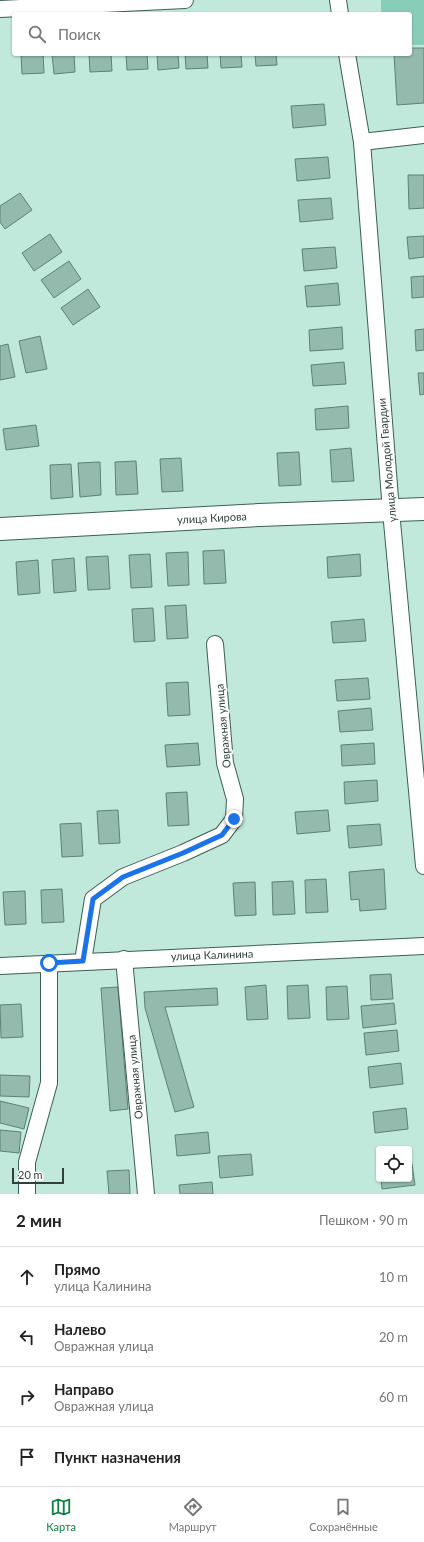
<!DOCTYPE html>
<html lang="ru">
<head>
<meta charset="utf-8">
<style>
	:root { --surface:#fff; --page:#f6f6f6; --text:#222; --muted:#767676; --line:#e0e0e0; --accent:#0b8043 }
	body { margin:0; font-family:Lato,sans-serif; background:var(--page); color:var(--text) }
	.controls { position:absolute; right:12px; bottom:12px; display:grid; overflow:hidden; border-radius:4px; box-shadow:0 1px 3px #0004 }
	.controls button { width:36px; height:36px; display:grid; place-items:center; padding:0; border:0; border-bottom:1px solid var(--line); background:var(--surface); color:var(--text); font:20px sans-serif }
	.scale { position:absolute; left:12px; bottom:10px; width:52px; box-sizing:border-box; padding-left:4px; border:2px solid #30413b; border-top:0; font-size:11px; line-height:14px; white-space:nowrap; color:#30413b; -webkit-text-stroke:3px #fff; paint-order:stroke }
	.stop { position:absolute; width:12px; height:12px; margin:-9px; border:3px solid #1a73e8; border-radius:50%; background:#fff }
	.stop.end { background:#1a73e8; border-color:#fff; box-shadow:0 1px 4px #0008 }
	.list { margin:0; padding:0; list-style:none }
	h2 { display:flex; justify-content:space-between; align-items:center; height:52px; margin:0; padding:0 16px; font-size:17px }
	h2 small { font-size:13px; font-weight:400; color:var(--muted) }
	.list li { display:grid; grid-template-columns:26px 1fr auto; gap:12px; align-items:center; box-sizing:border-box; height:60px; padding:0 16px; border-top:1px solid var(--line) }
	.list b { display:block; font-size:15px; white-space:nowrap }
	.list p { margin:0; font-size:13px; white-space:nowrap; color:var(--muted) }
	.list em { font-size:13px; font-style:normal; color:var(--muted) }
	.icon { flex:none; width:22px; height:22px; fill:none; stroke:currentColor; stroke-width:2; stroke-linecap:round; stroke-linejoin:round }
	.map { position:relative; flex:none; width:424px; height:1194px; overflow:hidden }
	.search { position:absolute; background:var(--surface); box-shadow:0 1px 3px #0004; left:12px; right:12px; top:12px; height:44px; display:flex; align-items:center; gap:10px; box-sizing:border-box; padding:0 14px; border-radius:4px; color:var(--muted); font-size:15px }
	.sheet { height:292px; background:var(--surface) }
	nav { display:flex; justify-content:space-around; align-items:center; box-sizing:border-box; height:56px; border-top:1px solid var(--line); background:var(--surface); font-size:11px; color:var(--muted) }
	nav a { display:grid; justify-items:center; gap:2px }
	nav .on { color:var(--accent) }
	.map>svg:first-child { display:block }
	.green { fill:#88cdb7 }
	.building { fill:#93baac; stroke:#5c8175 }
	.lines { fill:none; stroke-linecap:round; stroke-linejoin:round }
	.street-casing { stroke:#3a5f53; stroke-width:18 }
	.secondary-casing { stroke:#3a5f53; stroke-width:24 }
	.street { stroke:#fff; stroke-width:16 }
	.secondary { stroke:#fff; stroke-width:22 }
	.route { stroke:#1a73e8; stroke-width:5 }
	.labels { text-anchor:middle; stroke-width:4; stroke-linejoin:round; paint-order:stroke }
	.street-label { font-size:11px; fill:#30413b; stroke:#fff }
</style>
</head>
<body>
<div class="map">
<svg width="424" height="1194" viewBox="0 0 424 1194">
	<rect width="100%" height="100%" fill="#c0e9db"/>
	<path class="green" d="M381,0H424V45H410V14H381Z"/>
	<g class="building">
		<path d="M410,48H424V103L397,105L394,54H410Z"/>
		<path d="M21,54H43L44,73L22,74Z"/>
		<path d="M52,54H74L75,72L54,74Z"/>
		<path d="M89,54H111L112,71L90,72Z"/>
		<path d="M126,54H147L148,69L127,70Z"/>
		<path d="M157,54H178L179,68L158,70Z"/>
		<path d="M185,54H207L208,68L186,69Z"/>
		<path d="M220,54H241L242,67L221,68Z"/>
		<path d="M255,54H276L277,65L256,66Z"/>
		<path d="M324,104L326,125L293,128L291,106Z"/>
		<path d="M328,157L330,178L297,181L295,159Z"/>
		<path d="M408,175H424V208L409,209Z"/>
		<path d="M20,193L32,210L5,229L0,222V206Z"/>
		<path d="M331,198L333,219L300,222L298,200Z"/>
		<path d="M50,234L62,252L34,271L22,253Z"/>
		<path d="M424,236V257L409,259L407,237Z"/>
		<path d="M335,247L337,268L304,271L302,249Z"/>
		<path d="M69,261L81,279L54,298L41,280Z"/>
		<path d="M424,276V297L412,298L411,277Z"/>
		<path d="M338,283L340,305L307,307L305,286Z"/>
		<path d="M88,289L100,307L73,325L61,308Z"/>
		<path d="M342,327L343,349L310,351L309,330Z"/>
		<path d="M424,329V350L416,351L415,330Z"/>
		<path d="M40,336L47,369L26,373L19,341Z"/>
		<path d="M8,344L15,377L0,380V346Z"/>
		<path d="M344,362L346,384L313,386L311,365Z"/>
		<path d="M418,373H424V394L420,395Z"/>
		<path d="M348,406L349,428L316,430L315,409Z"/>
		<path d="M36,425L39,446L6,450L3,429Z"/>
		<path d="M351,448L354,481L332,482L330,450Z"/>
		<path d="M299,452L301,485L279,486L277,453Z"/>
		<path d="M181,458L183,491L162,492L160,459Z"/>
		<path d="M136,461L138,494L116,495L115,462Z"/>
		<path d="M100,462L101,495L80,497L78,463Z"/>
		<path d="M71,464L73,497L51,499L50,465Z"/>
		<path d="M224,550L226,583L204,584L203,551Z"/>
		<path d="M188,552L189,585L168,586L166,553Z"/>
		<path d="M150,554L152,587L131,588L129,555Z"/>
		<path d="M360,554L361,576L328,578L327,557Z"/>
		<path d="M108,556L110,589L88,590L86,557Z"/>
		<path d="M74,558L76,591L54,593L52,560Z"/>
		<path d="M38,560L40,593L18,595L16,562Z"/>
		<path d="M186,605L188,638L167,639L165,606Z"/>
		<path d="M153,608L155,641L134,642L132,609Z"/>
		<path d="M364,619L366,641L333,643L331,622Z"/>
		<path d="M368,678L370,699L337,701L335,680Z"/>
		<path d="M188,682L190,715L168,716L166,683Z"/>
		<path d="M371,708L373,730L340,732L338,711Z"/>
		<path d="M198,743L200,765L167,767L165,745Z"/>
		<path d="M374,743L375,764L342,766L341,745Z"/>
		<path d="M377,780L378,801L345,804L344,782Z"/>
		<path d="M187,792L189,825L168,826L166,793Z"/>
		<path d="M118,810L120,843L99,844L97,811Z"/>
		<path d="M328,810L330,831L297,834L295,812Z"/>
		<path d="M81,823L83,856L62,857L60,824Z"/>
		<path d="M380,824L382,845L349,848L347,826Z"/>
		<path d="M384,869L386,909L360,911L359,899L351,900L349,872Z"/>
		<path d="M326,879L328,912L306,913L305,880Z"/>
		<path d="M293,881L295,914L273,915L272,882Z"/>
		<path d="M255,882L256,915L235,916L233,883Z"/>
		<path d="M62,889L64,922L42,923L41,890Z"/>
		<path d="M25,891L26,924L5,925L3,892Z"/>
		<path d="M391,974L393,999L371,1000L370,975Z"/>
		<path d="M266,985L268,1019L247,1020L245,987Z"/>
		<path d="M308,985L310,1018L288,1019L287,986Z"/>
		<path d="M347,986L349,1019L327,1020L326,987Z"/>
		<path d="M118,987L128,1109L110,1111L101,988Z"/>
		<path d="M217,988L218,1005L165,1007L194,1107L175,1112L145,1008L144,992Z"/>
		<path d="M394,1003L396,1024L363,1028L361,1006Z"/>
		<path d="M21,1004L23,1037L1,1038L0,1005Z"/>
		<path d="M397,1030L399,1051L366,1055L364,1033Z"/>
		<path d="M401,1063L403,1084L370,1088L368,1067Z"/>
		<path d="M0,1075L30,1076L29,1097L0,1096Z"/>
		<path d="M0,1101L29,1108L24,1129L0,1123Z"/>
		<path d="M406,1108L408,1129L375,1133L373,1112Z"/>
		<path d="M0,1130L21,1132L19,1153L0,1151Z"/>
		<path d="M208,1132L210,1153L177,1156L175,1135Z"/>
		<path d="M251,1154L253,1175L220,1178L218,1156Z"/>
		<path d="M412,1164L415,1185L382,1189L381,1179H409V1165Z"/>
		<path d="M129,1170L130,1194H109L107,1171Z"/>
		<path d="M212,1182L213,1194H180L179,1185Z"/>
	</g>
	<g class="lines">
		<defs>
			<g id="street">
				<path d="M338,0L340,14"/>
				<path d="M0,9L185,0"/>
				<path d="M347,54L362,142L391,511L424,866"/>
				<path d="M362,142L424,135"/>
				<path d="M124,959L146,1194"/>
				<path d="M83,961L93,899L123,877L183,853L222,835L234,819L235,799L225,763L215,644"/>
				<path d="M0,966L424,946"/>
				<path d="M27,1194V1162L49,1083V963"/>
			</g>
			<path id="secondary" d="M0,529L259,515L424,509"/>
		</defs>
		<use href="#street" class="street-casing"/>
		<use href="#secondary" class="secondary-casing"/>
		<use href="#street" class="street"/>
		<use href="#secondary" class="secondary"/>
	</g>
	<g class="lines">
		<path class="route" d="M49,963L83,961L93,899L123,877L183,853L222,835L234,819"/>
	</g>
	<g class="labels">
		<g class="street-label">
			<text transform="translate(387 460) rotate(-95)" y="4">улица Молодой Гвардии</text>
			<text transform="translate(212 518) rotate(-3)" y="4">улица Кирова</text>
			<text transform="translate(223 726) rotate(-95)" y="4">Овражная улица</text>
			<text transform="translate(212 955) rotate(-2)" y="4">улица Калинина</text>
			<text transform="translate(135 1077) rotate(-95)" y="4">Овражная улица</text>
		</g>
	</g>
</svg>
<div class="controls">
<button><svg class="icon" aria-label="locate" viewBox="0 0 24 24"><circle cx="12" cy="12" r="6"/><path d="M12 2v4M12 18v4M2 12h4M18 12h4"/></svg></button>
</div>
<div class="scale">20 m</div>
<div class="stop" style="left:49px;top:963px"></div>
<div class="stop end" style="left:234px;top:819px"></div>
<div class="search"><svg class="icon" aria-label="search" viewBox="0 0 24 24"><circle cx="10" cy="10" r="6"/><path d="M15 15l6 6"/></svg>Поиск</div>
</div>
<section class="sheet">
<h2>2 мин<small>Пешком · 90 m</small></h2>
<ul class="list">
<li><svg class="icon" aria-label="ahead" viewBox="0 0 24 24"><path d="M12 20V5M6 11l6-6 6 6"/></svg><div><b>Прямо</b><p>улица Калинина</p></div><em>10 m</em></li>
<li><svg class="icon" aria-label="left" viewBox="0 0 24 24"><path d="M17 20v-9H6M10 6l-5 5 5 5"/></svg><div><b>Налево</b><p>Овражная улица</p></div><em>20 m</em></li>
<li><svg class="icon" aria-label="right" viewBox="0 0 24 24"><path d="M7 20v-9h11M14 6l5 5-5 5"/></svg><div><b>Направо</b><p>Овражная улица</p></div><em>60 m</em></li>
<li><svg class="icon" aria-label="arrive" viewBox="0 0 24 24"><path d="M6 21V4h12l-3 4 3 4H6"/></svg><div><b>Пункт назначения</b></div></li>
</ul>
</section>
<nav>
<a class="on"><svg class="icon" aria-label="map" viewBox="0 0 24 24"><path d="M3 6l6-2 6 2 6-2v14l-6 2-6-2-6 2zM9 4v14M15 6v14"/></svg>Карта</a>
<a><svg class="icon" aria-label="directions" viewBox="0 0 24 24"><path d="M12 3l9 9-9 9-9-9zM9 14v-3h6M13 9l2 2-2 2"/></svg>Маршрут</a>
<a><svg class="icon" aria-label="saved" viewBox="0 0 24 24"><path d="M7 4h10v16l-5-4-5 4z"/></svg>Сохранённые</a>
</nav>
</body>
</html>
